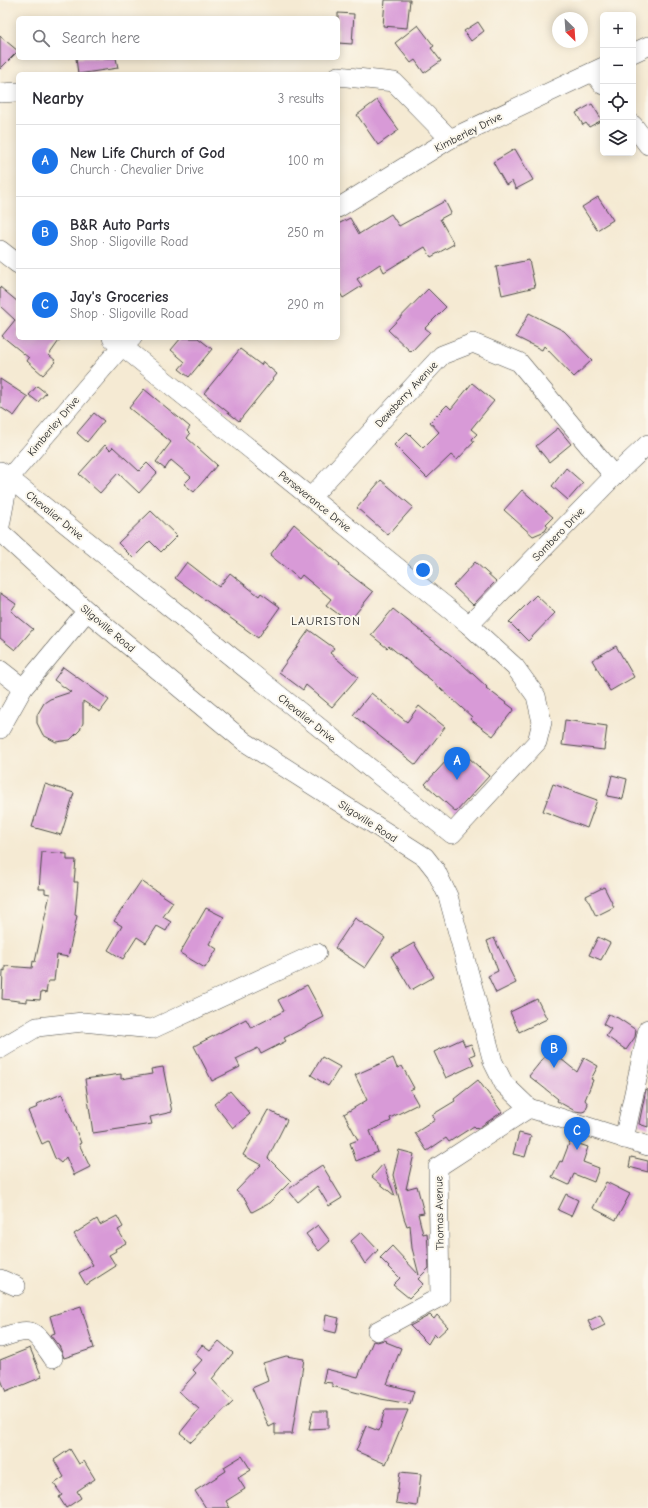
<!DOCTYPE html>
<html lang="en">
<head>
<meta charset="utf-8">
<style>
	:root { --surface:#fff; --page:#f2f2f3; --text:#2b2b33; --muted:#7c7c81; --line:#e1e1e2; --accent:#1a73e8 }
	body { margin:0; font-family:"Comic Neue",sans-serif; background:var(--page); color:var(--text) }
	.controls { position:absolute; right:12px; top:12px; display:grid; overflow:hidden; border-radius:6px; box-shadow:0 2px 10px #0003 }
	.controls button { width:36px; height:36px; display:grid; place-items:center; padding:0; border:0; border-bottom:1px solid var(--line); background:var(--surface); color:var(--text); font:20px sans-serif }
	.compass { position:absolute; left:552px; top:12px; width:36px; height:36px; border-radius:50%; background:var(--surface); box-shadow:0 2px 10px #0003; rotate:155deg }
	.you { position:absolute; left:423px; top:570px; width:14px; height:14px; margin:-10px; border:3px solid #fff; border-radius:50%; background:#1a73e8; box-shadow:0 0 0 6px #1a73e833 }
	.badge { display:grid; place-items:center; width:26px; height:26px; border-radius:50%; background:var(--accent); color:#fff; font-size:13px; font-weight:700 }
	.pin { position:absolute; translate:-50% -33px; filter:drop-shadow(0 1px 2px #0008) }
	.pin::after { content:''; position:absolute; top:21px; width:14px; height:12px; background:inherit; clip-path:polygon(0 0,100% 0,50% 100%) }
	.list { margin:0; padding:0; list-style:none }
	h2 { display:flex; justify-content:space-between; align-items:center; height:52px; margin:0; padding:0 16px; font-size:17px }
	h2 small { font-size:13px; font-weight:400; color:var(--muted) }
	.list li { display:grid; grid-template-columns:26px 1fr auto; gap:12px; align-items:center; box-sizing:border-box; height:72px; padding:0 16px; border-top:1px solid var(--line) }
	.list b { display:block; font-size:15px; white-space:nowrap }
	.list p { margin:0; font-size:13px; white-space:nowrap; color:var(--muted) }
	.list em { font-size:13px; font-style:normal; color:var(--muted) }
	.icon { flex:none; width:22px; height:22px; fill:none; stroke:currentColor; stroke-width:2; stroke-linecap:round; stroke-linejoin:round }
	.map { position:relative; flex:none; width:648px; height:1508px; overflow:hidden }
	.search { position:absolute; background:var(--surface); box-shadow:0 2px 10px #0003; left:16px; top:16px; width:324px; height:44px; display:flex; align-items:center; gap:10px; box-sizing:border-box; padding:0 14px; border-radius:6px; color:var(--muted); font-size:15px }
	.panel { position:absolute; background:var(--surface); box-shadow:0 2px 10px #0003; left:16px; top:72px; width:324px; height:268px; border-radius:6px }
	.map>svg:first-child { display:block }
	.building { fill:#d89ad7 }
	.lines { fill:none; stroke-linecap:round; stroke-linejoin:round }
	.minor-casing { stroke:#494844; stroke-width:20 }
	.minor { stroke:#fff; stroke-width:19 }
	.labels { text-anchor:middle; stroke-width:4; stroke-linejoin:round; paint-order:stroke }
	.street-label { font-size:11px; fill:#2b2b2b; stroke:#fbf7ec }
	.neighbourhood-label { font-size:12px; letter-spacing:1px; fill:#2b2b2b; stroke:#fbf7ec }
</style>
</head>
<body>
<div class="map">
<svg width="648" height="1508" viewBox="0 0 648 1508">
	<rect width="100%" height="100%" fill="#fbf7ec"/>
	<filter id="ink" filterUnits="userSpaceOnUse"><feTurbulence type="fractalNoise" baseFrequency=".025" numOctaves="2"/><feDisplacementMap in="SourceGraphic" scale="8" xChannelSelector="R" yChannelSelector="G"/><feConvolveMatrix kernelMatrix="1 2 1 2 8 2 1 2 1" color-interpolation-filters="sRGB"/></filter>
	<filter id="wash" filterUnits="userSpaceOnUse"><feTurbulence type="fractalNoise" baseFrequency=".012" numOctaves="4" result="noise"/><feDisplacementMap in="SourceGraphic" scale="16" xChannelSelector="R" yChannelSelector="G"/><feGaussianBlur stdDeviation="0.9" result="paint"/><feColorMatrix in="noise" values="0 0 0 0 0 0 0 0 0 0 0 0 0 0 0 0 0 1.4 0 .05"/><feComposite in="paint" operator="in"/></filter>
	<g filter="url(#wash)">
		<rect width="100%" height="100%" fill="#f5ead3"/>
		<g id="blocks">
			<g class="building">
				<path d="M385,0H410L407,28L383,26Z"/>
				<path d="M338,13L354,14L352,44L338,43Z"/>
				<path d="M478,22L484,31L471,41L464,31Z"/>
				<path d="M418,25L434,46L431,48L441,61L424,73L415,60L411,63L395,43Z"/>
				<path d="M0,36L18,51L0,69Z"/>
				<path d="M76,58H116L118,68L78,74Z"/>
				<path d="M377,100L399,130L378,145L357,115Z"/>
				<path d="M592,104L602,120L589,127L586,123L583,125L576,113Z"/>
				<path d="M515,149L533,180L516,189L512,181L506,185L493,162Z"/>
				<path d="M598,197L613,220L597,230L582,207Z"/>
				<path d="M445,201L451,213L440,219L454,244L431,257L425,247L384,272L380,264L357,279L362,286L343,298L338,290V224L350,218L359,234L391,214L399,226Z"/>
				<path d="M529,260L535,287L502,295L496,267Z"/>
				<path d="M0,287L18,302V338H61L49,355L56,361L43,375L27,361L29,358L2,336L15,320L0,306Z"/>
				<path d="M428,289L446,307L425,328L430,332L411,352L388,330Z"/>
				<path d="M529,313L564,331L592,360L574,377L544,346L542,350L516,337Z"/>
				<path d="M181,338H198L212,349L189,377L179,369L185,362L171,350Z"/>
				<path d="M240,349L261,365L263,362L277,374L239,421L204,393Z"/>
				<path d="M0,379L28,397L14,416L0,407Z"/>
				<path d="M472,383L494,401L471,429L477,434L472,439L474,442L457,460L451,455L427,478L394,445L407,432L423,448L439,432L430,422L447,405L451,409Z"/>
				<path d="M37,386L46,393L38,402L29,395Z"/>
				<path d="M144,389L190,427L187,431L190,434L187,438L217,465L194,492L184,484L191,477L171,460L165,469L156,462L171,442L129,408Z"/>
				<path d="M94,413L104,421L87,442L77,433Z"/>
				<path d="M558,428L571,444L549,462L536,446Z"/>
				<path d="M105,445L110,450L113,447L139,471L147,463L157,473L139,493L118,473L100,493L79,474Z"/>
				<path d="M566,468L583,483L568,500L552,486Z"/>
				<path d="M381,480L413,507L388,535L357,508Z"/>
				<path d="M522,490L553,517L546,524L548,526L545,531L533,536L504,510Z"/>
				<path d="M151,511L177,536L161,552L150,541L133,558L118,543Z"/>
				<path d="M294,524L340,564L339,566L373,592L349,622L326,605L331,599L302,575L299,579L270,555Z"/>
				<path d="M187,562L219,587L230,573L259,596L261,593L280,607L258,638L175,578Z"/>
				<path d="M475,562L496,581L473,605L453,586Z"/>
				<path d="M0,593L16,604L11,611L33,629L15,650L0,638Z"/>
				<path d="M536,595L555,613L528,641L509,622Z"/>
				<path d="M393,609L462,664L487,687L486,688L514,709L493,736L470,719L472,717L431,680L389,646L387,648L371,635Z"/>
				<path d="M309,630L334,648L330,653L358,677L332,707L306,685L303,690L279,672Z"/>
				<path d="M616,646L634,677L610,691L592,660Z"/>
				<path d="M63,667L109,700L100,712L83,701V723L80,730L70,740L56,742L43,735L37,723V715L44,703L50,699L71,692L54,680Z"/>
				<path d="M371,693L407,722L419,706L445,727L416,765L353,715Z"/>
				<path d="M565,720L607,726L604,750L562,745Z"/>
				<path d="M458,748L489,776L456,812L425,784Z"/>
				<path d="M612,775L627,779L623,799L607,796Z"/>
				<path d="M45,784L74,793L61,835L32,827Z"/>
				<path d="M553,784L597,800L587,828L543,811Z"/>
				<path d="M42,852L67,854V860H76L74,882H78L75,915L77,916L68,957L57,955L54,981H48L46,993L41,992L40,1000L27,999V1002L2,999L3,970L5,971V966L32,968L33,961L35,962L50,894L45,893V889H39Z"/>
				<path d="M141,881L173,902L163,917L171,922L166,931L157,926L146,943L137,937L123,959L108,950L122,926L114,921Z"/>
				<path d="M604,887L614,907L596,916L586,896Z"/>
				<path d="M206,908L224,917L209,944L217,949L205,968L180,953Z"/>
				<path d="M355,918L385,938L365,968L335,948Z"/>
				<path d="M598,937L610,943L601,960L589,955Z"/>
				<path d="M494,938L516,983L496,993L488,976L498,971L487,941Z"/>
				<path d="M414,943L434,977L411,990L391,956Z"/>
				<path d="M307,985L324,1017L284,1038L286,1041L261,1054L258,1048L236,1059L240,1067L212,1081L194,1046L246,1019L251,1028L284,1011L278,1000Z"/>
				<path d="M537,999L547,1019L519,1032L510,1012Z"/>
				<path d="M608,1014L618,1018L636,1030L635,1037L626,1050L606,1036L611,1029L603,1024Z"/>
				<path d="M462,1039L465,1046L471,1044L475,1054L470,1056L474,1065L446,1078L434,1052Z"/>
				<path d="M550,1050L577,1072L584,1058L598,1066L591,1079L593,1080L585,1100L588,1104L585,1111L582,1112L575,1111L557,1101L558,1099L529,1076Z"/>
				<path d="M322,1057L340,1067L328,1086L311,1075Z"/>
				<path d="M393,1058L397,1068L402,1066L414,1088L410,1090L418,1104L390,1118L391,1121L370,1131L378,1152L356,1161L350,1143L358,1140L344,1114L367,1100L355,1075Z"/>
				<path d="M163,1067L172,1112L150,1117L152,1124L93,1133L85,1079L121,1074V1079L152,1074L151,1069Z"/>
				<path d="M478,1080L502,1112L477,1129L474,1126L449,1142L446,1138L427,1151L415,1133L435,1120L432,1115L455,1101L454,1099Z"/>
				<path d="M646,1089L648,1090V1127L639,1124Z"/>
				<path d="M230,1091L250,1114L233,1128L214,1104Z"/>
				<path d="M62,1094L81,1143L79,1144L90,1167L74,1175L66,1157L61,1163L55,1158L48,1141L42,1144L28,1111L38,1107L37,1104Z"/>
				<path d="M268,1110L287,1120L268,1158L291,1181L269,1203L252,1212L245,1199L236,1191L261,1165L243,1155Z"/>
				<path d="M519,1133L531,1136L525,1157L513,1154Z"/>
				<path d="M570,1141L588,1147L583,1162L599,1168L594,1182L574,1174L569,1185L552,1177L560,1161L562,1162Z"/>
				<path d="M399,1150L414,1154L406,1189L417,1186L424,1213L418,1214L423,1234L427,1233L428,1248L429,1268L418,1279L423,1284L409,1298L393,1285L400,1278L380,1258L392,1246L419,1275L412,1248L410,1225L407,1226L404,1218L393,1175Z"/>
				<path d="M631,1157L648,1161V1172L629,1167Z"/>
				<path d="M383,1164L395,1196L372,1177Z"/>
				<path d="M322,1165L342,1198L329,1206L317,1186L298,1202L288,1190L304,1177Z"/>
				<path d="M606,1182L630,1194L616,1220L593,1208Z"/>
				<path d="M566,1194L578,1200L571,1216L558,1210Z"/>
				<path d="M117,1216L123,1227L118,1230L126,1243L115,1249L116,1251L109,1255L116,1266L86,1285L79,1273L93,1265L74,1234L97,1219L100,1225Z"/>
				<path d="M318,1225L330,1241L319,1251L306,1234Z"/>
				<path d="M361,1232L378,1250L365,1264L351,1241Z"/>
				<path d="M81,1306L94,1348L64,1358L58,1343L57,1344L50,1335L55,1333L50,1316Z"/>
				<path d="M326,1315L339,1318L336,1333L324,1330Z"/>
				<path d="M430,1315L434,1319L437,1315L448,1327L437,1337L434,1334L428,1344L410,1326Z"/>
				<path d="M600,1315L605,1325L593,1331L588,1321Z"/>
				<path d="M384,1340L387,1341L386,1342L401,1348L387,1384L414,1391L410,1404L381,1399L332,1386V1383L323,1382L326,1369L358,1377L373,1341L377,1342Z"/>
				<path d="M219,1341L233,1353L212,1379L233,1402L191,1442L180,1433L199,1409L179,1392L196,1373L193,1370L202,1360L195,1354L202,1345L210,1351Z"/>
				<path d="M30,1348L42,1377L6,1392L0,1377V1360Z"/>
				<path d="M286,1356L304,1359L292,1434H275V1424L269,1427L252,1388L268,1381L263,1363Z"/>
				<path d="M385,1410H408L386,1464L356,1451L366,1426L379,1431Z"/>
				<path d="M313,1411H328V1428L309,1429Z"/>
				<path d="M70,1449L79,1464L84,1461L95,1479L77,1491L81,1498L66,1508L59,1497L62,1495L54,1484L64,1477L54,1460Z"/>
				<path d="M242,1456L251,1470L238,1478L245,1489L226,1501L230,1508H206L195,1491L226,1471L224,1467Z"/>
				<path d="M400,1472L421,1474L417,1506L396,1503Z"/>
			</g>
		</g>
	</g>
	<g filter="url(#ink)">
		<use href="#blocks" fill-opacity="0" stroke="#494844" stroke-width="1"/>
		<g class="lines">
			<defs>
				<g id="minor">
					<path d="M633,53L648,46"/>
					<path d="M593,72L603,85"/>
					<path d="M338,76L394,82L450,139"/>
					<path d="M0,93L18,92"/>
					<path d="M633,125L648,145"/>
					<path d="M338,208L450,139L603,67"/>
					<path d="M0,250L18,264"/>
					<path d="M0,471L452,834L537,742L542,722L536,696L515,667L469,625L112,338"/>
					<path d="M311,497L442,355L473,343L519,362L614,476"/>
					<path d="M0,526L9,478L122,346L132,338"/>
					<path d="M0,532L87,611L245,742L425,857L436,871L448,896L493,1062L504,1084L529,1108L648,1146"/>
					<path d="M469,625L614,476L648,444"/>
					<path d="M0,670L23,688"/>
					<path d="M0,729L23,688L87,611"/>
					<path d="M0,1049L37,1027L83,1022L152,1029L317,953"/>
					<path d="M624,1139L648,1029"/>
					<path d="M0,1279L16,1286"/>
					<path d="M377,1331L440,1297L438,1167L529,1108"/>
					<path d="M0,1338C34,1326 33,1329 53,1358"/>
				</g>
			</defs>
			<use href="#minor" class="minor-casing"/>
			<use href="#minor" class="minor"/>
		</g>
	</g>
	<g class="labels">
		<g class="street-label">
			<text transform="translate(468 132) rotate(-27)" y="4">Kimberley Drive</text>
			<text transform="translate(406 394) rotate(-47)" y="4">Dewsberry Avenue</text>
			<text transform="translate(53 426) rotate(-50)" y="4">Kimberley Drive</text>
			<text transform="translate(315 501) rotate(39)" y="4">Perseverance Drive</text>
			<text transform="translate(55 515) rotate(39)" y="4">Chevalier Drive</text>
			<text transform="translate(558 534) rotate(-46)" y="4">Sombero Drive</text>
			<text transform="translate(108 628) rotate(40)" y="4">Sligoville Road</text>
			<text transform="translate(307 718) rotate(39)" y="4">Chevalier Drive</text>
			<text transform="translate(368 821) rotate(33)" y="4">Sligoville Road</text>
			<text transform="translate(439 1213) rotate(-91)" y="4">Thomas Avenue</text>
		</g>
		<g class="neighbourhood-label">
			<text x="326" y="625">LAURISTON</text>
		</g>
	</g>
</svg>
<div class="controls">
<button>+</button>
<button>−</button>
<button><svg class="icon" aria-label="locate" viewBox="0 0 24 24"><circle cx="12" cy="12" r="6"/><path d="M12 2v4M12 18v4M2 12h4M18 12h4"/></svg></button>
<button><svg class="icon" aria-label="layers" viewBox="0 0 24 24"><path d="M12 4l9 5-9 5-9-5zM3 14l9 5 9-5"/></svg></button>
</div>
<svg class="compass" viewBox="-18 -18 36 36"><path d="M0-13l5 13h-10z" fill="#e53935"/><path d="M0 13l5-13h-10z" fill="#7c7c81"/></svg>
<div class="you"></div>
<div class="pin badge" style="left:457px;top:780px">A</div>
<div class="pin badge" style="left:554px;top:1068px">B</div>
<div class="pin badge" style="left:577px;top:1150px">C</div>
<div class="search"><svg class="icon" aria-label="search" viewBox="0 0 24 24"><circle cx="10" cy="10" r="6"/><path d="M15 15l6 6"/></svg>Search here</div>
<section class="panel">
<h2>Nearby<small>3 results</small></h2>
<ul class="list">
<li><span class="badge">A</span><div><b>New Life Church of God</b><p>Church · Chevalier Drive</p></div><em>100 m</em></li>
<li><span class="badge">B</span><div><b>B&amp;R Auto Parts</b><p>Shop · Sligoville Road</p></div><em>250 m</em></li>
<li><span class="badge">C</span><div><b>Jay's Groceries</b><p>Shop · Sligoville Road</p></div><em>290 m</em></li>
</ul>
</section>
</div>
</body>
</html>
